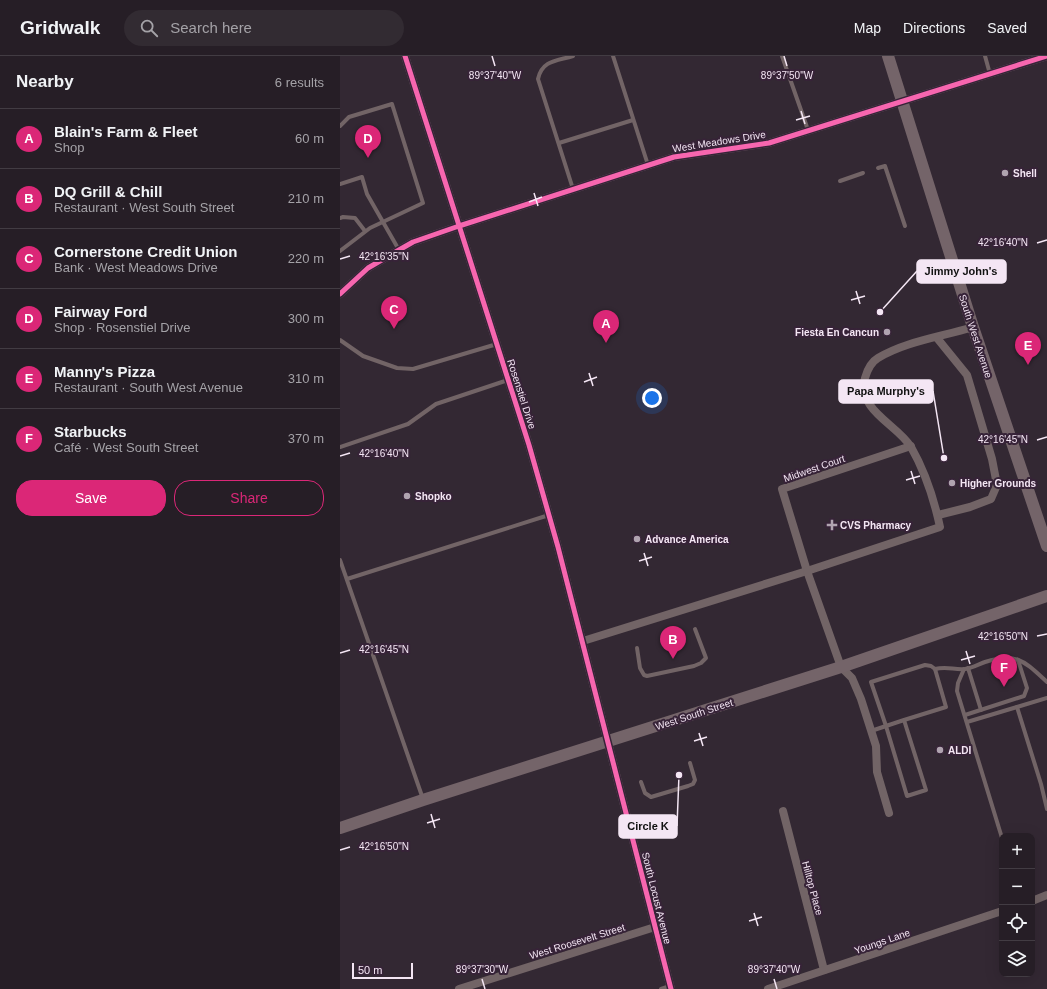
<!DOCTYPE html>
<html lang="en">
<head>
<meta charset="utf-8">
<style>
	:root { --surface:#261e26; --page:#322b32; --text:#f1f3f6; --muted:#a4a2a7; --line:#423c43; --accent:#db2777 }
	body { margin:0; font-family:Arial,sans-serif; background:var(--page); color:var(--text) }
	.controls { position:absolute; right:12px; bottom:12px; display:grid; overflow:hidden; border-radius:8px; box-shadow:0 4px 16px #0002 }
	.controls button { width:36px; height:36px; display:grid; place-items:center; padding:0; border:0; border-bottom:1px solid var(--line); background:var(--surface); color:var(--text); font:20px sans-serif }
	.scale { position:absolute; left:12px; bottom:10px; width:61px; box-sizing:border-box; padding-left:4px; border:2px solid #f4e6f4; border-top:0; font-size:11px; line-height:14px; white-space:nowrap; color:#f4e6f4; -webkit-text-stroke:3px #372338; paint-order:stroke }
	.you { position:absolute; left:312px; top:342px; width:14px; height:14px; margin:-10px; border:3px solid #fff; border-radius:50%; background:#1a73e8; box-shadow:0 0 0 6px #1a73e833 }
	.badge { display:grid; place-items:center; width:26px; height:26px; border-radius:50%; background:var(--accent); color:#fff; font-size:13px; font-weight:700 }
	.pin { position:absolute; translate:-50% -33px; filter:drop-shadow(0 1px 2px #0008) }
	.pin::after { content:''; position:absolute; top:21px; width:14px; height:12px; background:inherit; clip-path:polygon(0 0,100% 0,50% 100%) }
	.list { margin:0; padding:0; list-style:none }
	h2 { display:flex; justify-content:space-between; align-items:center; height:52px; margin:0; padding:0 16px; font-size:17px }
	h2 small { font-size:13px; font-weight:400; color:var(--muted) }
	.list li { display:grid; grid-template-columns:26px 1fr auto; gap:12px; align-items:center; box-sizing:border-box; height:60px; padding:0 16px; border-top:1px solid var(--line) }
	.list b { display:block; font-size:15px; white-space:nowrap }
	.list p { margin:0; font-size:13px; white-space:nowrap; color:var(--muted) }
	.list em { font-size:13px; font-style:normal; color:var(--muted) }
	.actions { display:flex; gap:8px; padding:12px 16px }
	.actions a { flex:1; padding:9px 0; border:1px solid var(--accent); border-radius:16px; text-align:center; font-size:14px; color:var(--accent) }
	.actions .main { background:var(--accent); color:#fff }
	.icon { flex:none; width:22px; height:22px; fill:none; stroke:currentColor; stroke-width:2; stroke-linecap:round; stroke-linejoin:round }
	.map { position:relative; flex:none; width:707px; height:933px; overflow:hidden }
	header { display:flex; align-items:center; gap:24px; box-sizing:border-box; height:56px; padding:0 20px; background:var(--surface); border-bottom:1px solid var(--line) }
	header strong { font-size:19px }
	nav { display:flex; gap:22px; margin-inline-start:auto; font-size:14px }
	.search { width:280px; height:36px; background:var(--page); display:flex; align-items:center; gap:10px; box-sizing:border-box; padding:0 14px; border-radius:22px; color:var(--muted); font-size:15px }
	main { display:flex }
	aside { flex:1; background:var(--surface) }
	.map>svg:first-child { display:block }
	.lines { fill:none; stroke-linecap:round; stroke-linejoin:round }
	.lane { stroke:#726466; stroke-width:4 }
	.street { stroke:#726466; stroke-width:8 }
	.primary { stroke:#746469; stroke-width:12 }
	.cycleway-casing { stroke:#372338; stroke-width:8 }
	.cycleway { stroke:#f766af; stroke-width:5 }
	.ticks { fill:none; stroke:#f4e6f4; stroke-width:1.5 }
	.poi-dot { fill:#b0a4b0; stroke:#372338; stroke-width:1.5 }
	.labels { text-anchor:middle; stroke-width:4; stroke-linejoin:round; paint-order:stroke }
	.street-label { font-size:10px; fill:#f4e6f4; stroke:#372338 }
	.poi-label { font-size:10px; font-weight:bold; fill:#f4e6f4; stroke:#372338; text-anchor:start }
	.ticks-label { font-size:10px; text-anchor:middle; fill:#f4e6f4; stroke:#372338; stroke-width:4; stroke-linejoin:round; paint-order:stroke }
	.leader { fill:none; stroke:#f4e6f4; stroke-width:1.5 }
	.callout-dot { fill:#f4e6f4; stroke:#372338; stroke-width:1.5 }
	.callout { fill:#f4e6f4; stroke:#f4e6f4; stroke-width:1.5 }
	.callout-label { font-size:11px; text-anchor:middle; font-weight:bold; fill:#111 }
</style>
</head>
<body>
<header>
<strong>Gridwalk</strong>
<div class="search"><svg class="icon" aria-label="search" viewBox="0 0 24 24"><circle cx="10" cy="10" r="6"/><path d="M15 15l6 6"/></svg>Search here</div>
<nav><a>Map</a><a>Directions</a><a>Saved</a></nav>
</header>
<main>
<aside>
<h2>Nearby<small>6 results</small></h2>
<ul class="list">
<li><span class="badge">A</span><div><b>Blain's Farm &amp; Fleet</b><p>Shop</p></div><em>60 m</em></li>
<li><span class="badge">B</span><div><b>DQ Grill &amp; Chill</b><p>Restaurant · West South Street</p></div><em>210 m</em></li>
<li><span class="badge">C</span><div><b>Cornerstone Credit Union</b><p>Bank · West Meadows Drive</p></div><em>220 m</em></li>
<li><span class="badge">D</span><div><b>Fairway Ford</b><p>Shop · Rosenstiel Drive</p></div><em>300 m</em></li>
<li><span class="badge">E</span><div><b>Manny's Pizza</b><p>Restaurant · South West Avenue</p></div><em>310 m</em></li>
<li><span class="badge">F</span><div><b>Starbucks</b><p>Café · West South Street</p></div><em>370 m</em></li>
</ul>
<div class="actions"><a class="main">Save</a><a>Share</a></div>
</aside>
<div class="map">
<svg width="707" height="933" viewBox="0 0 707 933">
	<rect width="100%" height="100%" fill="#332833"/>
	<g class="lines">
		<g class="lane">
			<path d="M233,0C217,5 202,4 198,23L233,133"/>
			<path d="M273,0L308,109"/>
			<path d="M442,0L468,74"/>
			<path d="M645,0L650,18"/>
			<path d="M0,70L9,61L52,48L83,147L30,172L0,195"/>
			<path d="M219,87L293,64"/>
			<path d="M538,112L545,110L565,170"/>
			<path d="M500,125L523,117"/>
			<path d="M0,128L22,121L27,138L59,194"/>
			<path d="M0,162L3,161L15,162L25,175"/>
			<path d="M0,284L23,300L57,312L73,313L157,288"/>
			<path d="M0,391L68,368L96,348L168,324"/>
			<path d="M0,504L83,743"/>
			<path d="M7,523L209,459"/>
			<path d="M297,592L300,612L304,619L307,620L354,610L361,607L366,602L355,573"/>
			<path d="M628,612L641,654"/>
			<path d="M595,613C607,610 614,614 625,613C632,612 639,608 645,606C677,596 684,605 707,626"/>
			<path d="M624,613L618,627L617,635L662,782"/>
			<path d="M707,642L677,651L701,728L707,753"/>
			<path d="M625,659L684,640L687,632L678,604"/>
			<path d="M627,666L677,651"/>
			<path d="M531,675L546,670L567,740L586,734L564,664L606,651L595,613L591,610L585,609L531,626L546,670L564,664"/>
			<path d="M301,726L305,737L311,741L348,730L353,728L355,724L350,707"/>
			<path d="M321,933L330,930"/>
		</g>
		<g class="street">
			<path d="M65,0L189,389L218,491L331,933"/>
			<path d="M0,238L28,212L59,194L73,186L119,170L334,101L429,87L707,0"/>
			<path d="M597,282L627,319L652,403L657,429L651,443L630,451L598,459"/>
			<path d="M243,585L467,515L442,433L571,390"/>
			<path d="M443,755L484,914"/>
			<path d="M549,757L537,716L536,690L521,643L512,622L501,611L467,515L600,471C594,443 586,417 571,391C557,368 517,355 525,322C527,315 531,306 538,302C567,285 601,281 633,271"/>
			<path d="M692,845L707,839"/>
			<path d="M119,933L315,871"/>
			<path d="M428,933L662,855"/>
		</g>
		<g class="primary">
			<path d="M548,0L633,271L707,490"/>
			<path d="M0,772L83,744L501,611L707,540"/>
		</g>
		<defs>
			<g id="cycleway">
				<path d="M65,0L189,389L218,491L331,933"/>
				<path d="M0,238L28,212L59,194L73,186L119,170L334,101L429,87L707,0"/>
			</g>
		</defs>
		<use href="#cycleway" class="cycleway-casing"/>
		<use href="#cycleway" class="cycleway"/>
	</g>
	<path class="ticks" d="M152,0L155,10M444,0L447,10M461,55L465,68M456,64L470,60M194,137L198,150M189,146L202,141M697,187L707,184M0,203L10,200M516,235L520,248M511,244L525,240M249,317L253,330M244,326L257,321M697,384L707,381M0,400L10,397M571,415L575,428M566,424L580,420M304,497L308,510M299,505L312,501M697,580L707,578M626,595L630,608M0,597L10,594M621,604L635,600M359,677L363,690M354,685L367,681M91,758L95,772M87,767L100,763M0,794L10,791M414,857L418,870M409,865L422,861M142,923L145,933M434,923L437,933"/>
	<g class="poi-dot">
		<circle cx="665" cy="117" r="4"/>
		<circle cx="547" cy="276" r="4"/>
		<circle cx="612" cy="427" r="4"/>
		<circle cx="67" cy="440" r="4"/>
		<path d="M490 463h4v4h4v4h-4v4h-4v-4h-4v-4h4z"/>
		<circle cx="297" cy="483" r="4"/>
		<circle cx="600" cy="694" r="4"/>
	</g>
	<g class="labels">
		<g class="street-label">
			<text transform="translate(379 85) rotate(-9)" y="4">West Meadows Drive</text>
			<text transform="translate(636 280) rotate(72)" y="4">South West Avenue</text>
			<text transform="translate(182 338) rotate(72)" y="4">Rosenstiel Drive</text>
			<text transform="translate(474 412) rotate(-19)" y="4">Midwest Court</text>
			<text transform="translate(354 658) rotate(-18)" y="4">West South Street</text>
			<text transform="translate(473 832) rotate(75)" y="4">Hilltop Place</text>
			<text transform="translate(317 842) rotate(76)" y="4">South Locust Avenue</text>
			<text transform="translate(237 885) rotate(-17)" y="4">West Roosevelt Street</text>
			<text transform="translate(542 885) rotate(-19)" y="4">Youngs Lane</text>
		</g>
		<g class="poi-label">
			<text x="673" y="121">Shell</text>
			<text x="539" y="280" text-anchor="end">Fiesta En Cancun</text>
			<text x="620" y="431">Higher Grounds</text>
			<text x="75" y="444">Shopko</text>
			<text x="500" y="473">CVS Pharmacy</text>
			<text x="305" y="487">Advance America</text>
			<text x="608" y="698">ALDI</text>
		</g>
	</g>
	<g class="ticks-label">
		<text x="155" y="23">89°37'40"W</text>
		<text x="447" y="23">89°37'50"W</text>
		<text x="663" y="190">42°16'40"N</text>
		<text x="44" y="204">42°16'35"N</text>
		<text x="663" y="387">42°16'45"N</text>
		<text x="44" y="401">42°16'40"N</text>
		<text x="663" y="584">42°16'50"N</text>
		<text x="44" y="597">42°16'45"N</text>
		<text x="44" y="794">42°16'50"N</text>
		<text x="142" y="917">89°37'30"W</text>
		<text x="434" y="917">89°37'40"W</text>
	</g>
	<path class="leader" d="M540 256L577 215M604 402L593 335M339 719L337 770"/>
	<g class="callout-dot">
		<circle cx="540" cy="256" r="4"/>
		<circle cx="604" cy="402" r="4"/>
		<circle cx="339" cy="719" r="4"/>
	</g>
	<g class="callout">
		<rect x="577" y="204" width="89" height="23" rx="4"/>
		<rect x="499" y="324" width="94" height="23" rx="4"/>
		<rect x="279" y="759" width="58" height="23" rx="4"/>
	</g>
	<g class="callout-label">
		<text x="621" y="219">Jimmy John's</text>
		<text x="546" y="339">Papa Murphy's</text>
		<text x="308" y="774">Circle K</text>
	</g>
</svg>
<div class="controls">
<button>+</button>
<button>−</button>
<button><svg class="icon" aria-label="locate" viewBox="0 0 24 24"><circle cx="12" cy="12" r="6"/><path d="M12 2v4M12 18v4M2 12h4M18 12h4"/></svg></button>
<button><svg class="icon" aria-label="layers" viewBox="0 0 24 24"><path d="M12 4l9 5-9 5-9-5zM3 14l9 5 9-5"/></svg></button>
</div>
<div class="scale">50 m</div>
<div class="you"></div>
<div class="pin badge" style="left:266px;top:287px">A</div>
<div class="pin badge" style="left:333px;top:603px">B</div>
<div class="pin badge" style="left:54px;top:273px">C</div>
<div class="pin badge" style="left:28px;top:102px">D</div>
<div class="pin badge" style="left:688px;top:309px">E</div>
<div class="pin badge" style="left:664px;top:631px">F</div>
</div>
</main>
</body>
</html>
